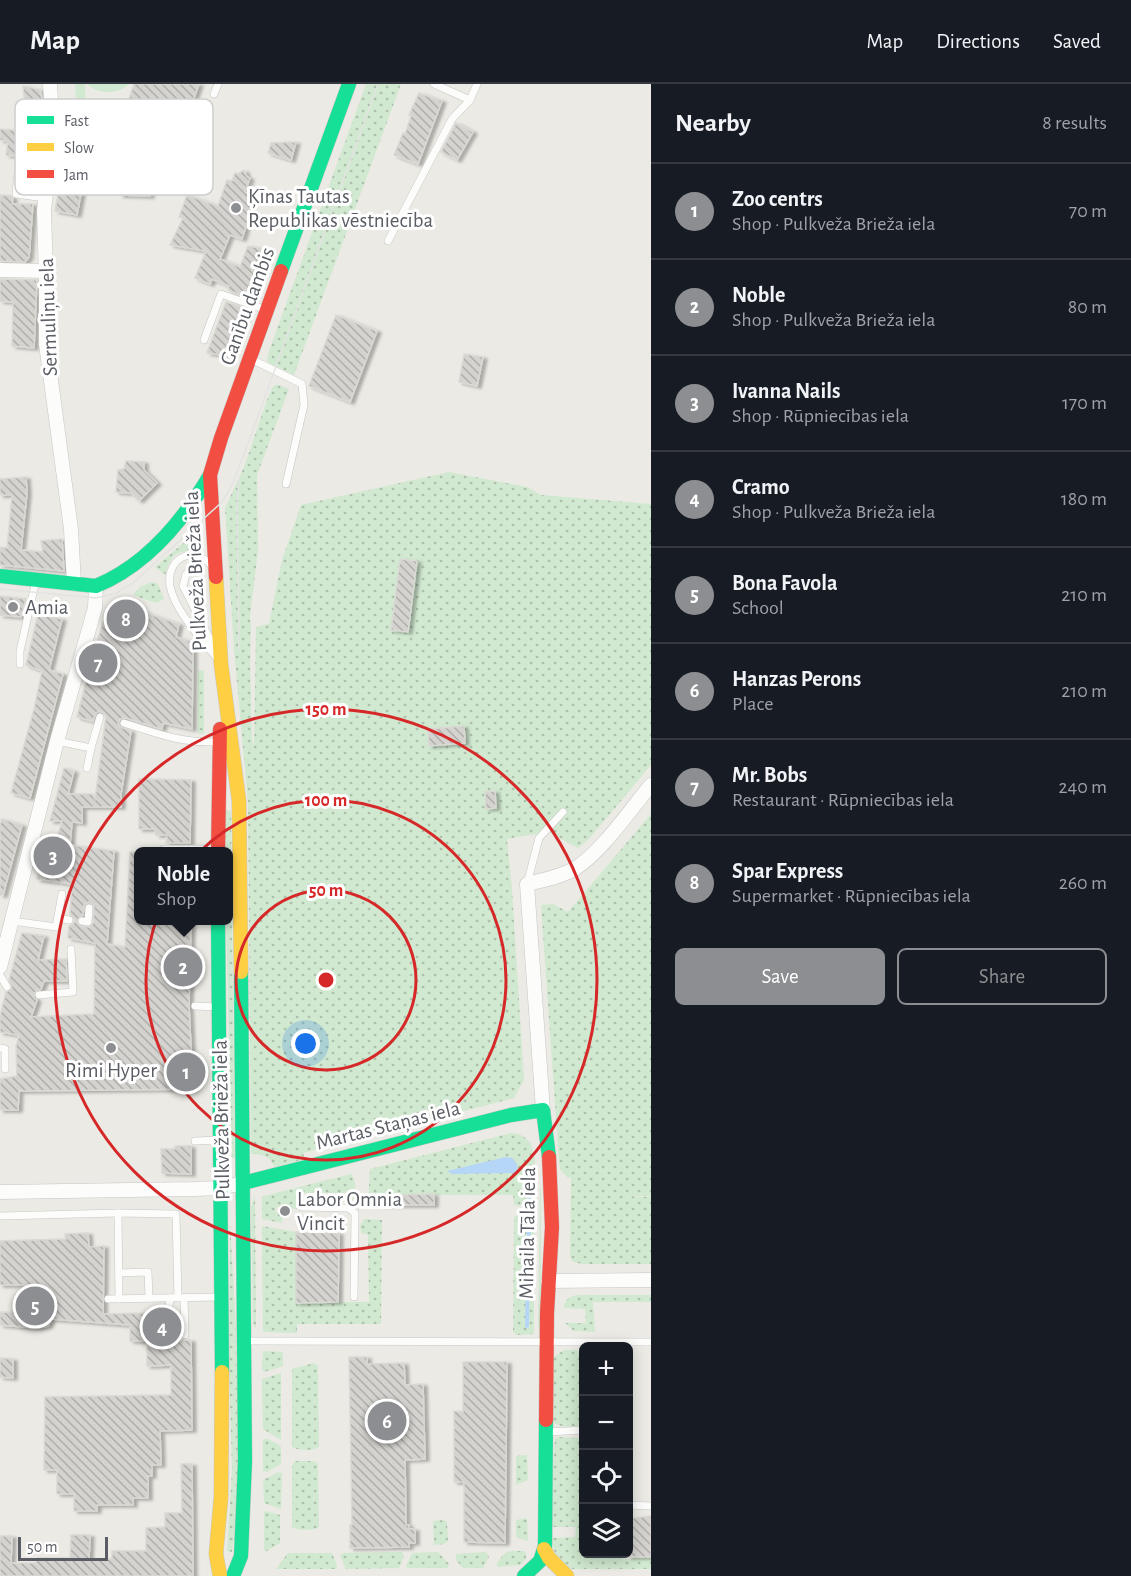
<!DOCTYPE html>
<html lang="en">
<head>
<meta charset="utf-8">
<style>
	:root { --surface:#171b24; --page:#20242c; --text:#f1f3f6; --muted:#9ea1a6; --line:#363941; --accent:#8d8e91 }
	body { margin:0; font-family:"Alegreya Sans",sans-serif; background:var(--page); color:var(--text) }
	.controls { position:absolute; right:18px; bottom:18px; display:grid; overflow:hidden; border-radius:9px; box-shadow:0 3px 15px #0003 }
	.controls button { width:54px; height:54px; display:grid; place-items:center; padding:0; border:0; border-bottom:2px solid var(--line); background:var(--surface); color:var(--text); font:30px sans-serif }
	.scale { position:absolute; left:18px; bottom:15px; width:90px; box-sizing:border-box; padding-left:6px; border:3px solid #5a5d64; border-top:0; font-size:16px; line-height:21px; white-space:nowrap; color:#5a5d64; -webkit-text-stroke:4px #fff; paint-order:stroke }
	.you { position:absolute; left:306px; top:960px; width:21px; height:21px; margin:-15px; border:4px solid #fff; border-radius:50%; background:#1a73e8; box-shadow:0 0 0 9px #1a73e833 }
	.badge { display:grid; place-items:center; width:39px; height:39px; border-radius:50%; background:var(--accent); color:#fff; font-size:20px; font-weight:700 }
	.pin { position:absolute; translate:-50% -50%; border:3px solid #fff; box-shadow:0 2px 6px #0006 }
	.popup { position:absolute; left:134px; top:763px; width:99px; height:78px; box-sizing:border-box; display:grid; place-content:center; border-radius:9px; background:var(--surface); filter:drop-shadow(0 2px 4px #0005); font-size:20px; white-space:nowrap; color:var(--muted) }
	.popup b { font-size:22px; color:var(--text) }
	.popup::after { content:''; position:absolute; left:50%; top:100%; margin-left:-12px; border:12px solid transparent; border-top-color:var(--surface) }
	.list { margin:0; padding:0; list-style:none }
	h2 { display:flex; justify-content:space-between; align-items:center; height:78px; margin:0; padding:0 24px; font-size:26px }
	h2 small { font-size:20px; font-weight:400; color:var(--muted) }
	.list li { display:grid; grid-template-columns:39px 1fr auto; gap:18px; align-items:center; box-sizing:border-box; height:96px; padding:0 24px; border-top:2px solid var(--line) }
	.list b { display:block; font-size:22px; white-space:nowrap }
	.list p { margin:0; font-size:20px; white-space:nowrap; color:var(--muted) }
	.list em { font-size:20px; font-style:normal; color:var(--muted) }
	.actions { display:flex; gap:12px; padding:18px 24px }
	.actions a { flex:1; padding:14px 0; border:2px solid var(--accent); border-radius:9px; text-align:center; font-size:21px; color:var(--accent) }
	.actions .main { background:var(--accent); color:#fff }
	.icon { flex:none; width:33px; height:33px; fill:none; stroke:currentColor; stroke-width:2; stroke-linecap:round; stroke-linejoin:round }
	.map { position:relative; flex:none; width:651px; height:1492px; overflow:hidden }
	header { display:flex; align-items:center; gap:36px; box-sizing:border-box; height:84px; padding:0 30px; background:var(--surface); border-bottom:2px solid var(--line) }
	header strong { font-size:28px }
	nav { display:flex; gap:33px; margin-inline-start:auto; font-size:21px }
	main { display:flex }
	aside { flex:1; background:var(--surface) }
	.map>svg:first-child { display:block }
	.grass { fill:url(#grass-dots) }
	.park { fill:#d1e9d0 }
	.water { fill:#b6d6f7 }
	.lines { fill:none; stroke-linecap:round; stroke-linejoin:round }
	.stream { stroke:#b6d6f7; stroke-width:4 }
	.building { fill:url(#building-back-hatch); stroke:#dad9d4; stroke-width:1.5; fill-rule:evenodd; filter:url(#shadow) }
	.lane-casing { stroke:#c7c6c6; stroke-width:8 }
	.street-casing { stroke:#c7c6c6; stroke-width:15 }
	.fast-casing { stroke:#c7c7c7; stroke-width:15 }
	.slow-casing { stroke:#c7c7c7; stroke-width:15 }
	.jam-casing { stroke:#c7c7c7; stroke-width:15 }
	.lane { stroke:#fcfcfb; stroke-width:7 }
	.street { stroke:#fcfcfb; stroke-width:14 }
	.fast { stroke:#16e098; stroke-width:14 }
	.slow { stroke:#ffcf43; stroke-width:14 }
	.jam { stroke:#f24e42; stroke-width:14 }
	.tram { stroke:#e2e3e2; stroke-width:1.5 }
	.ring { fill:none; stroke:#d62828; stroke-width:3 }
	.poi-dot { fill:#8d8e91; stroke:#fff; stroke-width:2 }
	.labels { text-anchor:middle; stroke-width:6; stroke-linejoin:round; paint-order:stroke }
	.poi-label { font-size:21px; fill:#5a5d64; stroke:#fff; text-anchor:start }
	.street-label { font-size:21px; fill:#5a5d64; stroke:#fff }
	.key { fill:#fff; stroke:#ceced0; stroke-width:1.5 }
	.key-label { font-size:16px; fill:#5a5d64 }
	.centre { fill:#d62828; stroke:#fff; stroke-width:3 }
	.ring-label { font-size:18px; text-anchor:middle; font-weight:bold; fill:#d62828; stroke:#fff; stroke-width:6; stroke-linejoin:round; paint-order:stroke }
</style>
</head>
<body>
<header>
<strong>Map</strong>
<nav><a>Map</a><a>Directions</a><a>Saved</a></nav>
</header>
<main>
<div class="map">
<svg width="651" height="1492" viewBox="0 0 651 1492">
	<defs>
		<pattern id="grass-dots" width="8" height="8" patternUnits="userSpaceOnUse" patternTransform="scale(1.5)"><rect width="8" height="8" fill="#d1e9d0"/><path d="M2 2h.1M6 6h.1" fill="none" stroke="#adc0ac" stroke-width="1.8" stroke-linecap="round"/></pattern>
		<pattern id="building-back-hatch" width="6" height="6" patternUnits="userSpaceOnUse" patternTransform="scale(1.5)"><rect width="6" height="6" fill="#d4d3cf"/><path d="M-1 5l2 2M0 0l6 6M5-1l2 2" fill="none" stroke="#afaeac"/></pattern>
		<filter id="shadow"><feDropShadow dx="4" dy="2" stdDeviation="1.5" flood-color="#0004"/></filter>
	</defs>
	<rect width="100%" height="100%" fill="#ebeae4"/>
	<g class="grass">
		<path d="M366,0H401L294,291L269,279L267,276L268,270Z"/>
		<path d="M275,301H279L289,305L257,391L258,466L250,533L251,542L250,579L252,653L254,665L256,543L269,540L282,476L301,421L449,388L527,403L541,411L651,420V681L589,755L578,764L548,748L507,755L512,806L524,996L514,1014L303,1069L305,1075L274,1083C271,1072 262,1070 251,1070L248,719L234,565L225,424L244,383L267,316L272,304Z"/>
		<path d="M199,450L200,464C178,470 173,464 165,491L155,483L192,452Z"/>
		<path d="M152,498L158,500L164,515L156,519L133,511L140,503Z"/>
		<path d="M204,586V650H198V587Z"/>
		<path d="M226,725L231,728L235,1074H232L226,837L228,836V768L225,767Z"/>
		<path d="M651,730V1112L623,1113H651V1180H583L573,1178L570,1172L571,1094L567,1093L560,1085L559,1077L541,821L553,820L568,828Z"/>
		<path d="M511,1049C543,1050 534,1092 534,1114L519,1122L514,1121L513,1111H382V1123L371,1122L368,1119L370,1085Z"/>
		<path d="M351,1090C356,1097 357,1108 353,1116L347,1117V1109H298L297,1125L276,1123V1129L283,1130L282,1139L262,1135V1113L264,1112Z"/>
		<path d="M540,1104H541V1239L538,1246Z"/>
		<path d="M255,1112L256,1244L253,1240L251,1123Z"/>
		<path d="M529,1123L534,1125V1250L517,1251L513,1248L514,1134L516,1132Z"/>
		<path d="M364,1135L382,1136L381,1240H297V1249L263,1248L262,1142L296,1148V1218H369L368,1150H362L360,1142Z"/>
		<path d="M230,1139L236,1241L239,1421L232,1468L227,1467L232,1387L229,1273Z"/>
		<path d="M579,1211H651V1218H593L595,1248L574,1247L565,1239H586L585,1225L563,1224C566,1215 569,1212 579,1211Z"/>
		<path d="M564,1266H577L583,1271V1336L578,1342C568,1343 559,1344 552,1337L554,1273Z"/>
		<path d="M263,1267L283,1268V1282L264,1288L262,1285Z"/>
		<path d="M314,1279L318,1282L319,1363C313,1367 298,1367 292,1363V1285Z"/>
		<path d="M281,1289V1356L263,1345L262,1295Z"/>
		<path d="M559,1353L583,1354L584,1470H613V1472H623V1475H633L634,1472L651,1473V1485H571L558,1478L550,1454L575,1453L576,1443H550L555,1354Z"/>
		<path d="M263,1355H268L281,1362V1380L267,1388L263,1387Z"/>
		<path d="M527,1371L528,1396L516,1401V1372Z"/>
		<path d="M295,1377H314L318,1380L319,1443C313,1447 298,1447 292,1443V1382Z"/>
		<path d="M278,1388L282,1389L281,1425L264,1419L263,1396Z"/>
		<path d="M266,1427L280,1431V1459L267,1467L264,1466V1428Z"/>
		<path d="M527,1434L528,1457L516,1453V1436Z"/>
		<path d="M444,1436L447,1438L448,1457L444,1460L434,1461L433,1437Z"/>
		<path d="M510,1467H524L526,1469V1474L521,1481L497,1483V1479L504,1470Z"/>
		<path d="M402,1468L404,1473L399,1484L346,1485L340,1472L343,1469Z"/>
		<path d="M438,1468L449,1480L448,1484H408L406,1482L412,1469Z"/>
		<path d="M486,1468L489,1473L483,1484H463L456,1476V1470Z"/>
		<path d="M288,1469H332L337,1482L336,1485H276Z"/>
	</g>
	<g class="park">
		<path d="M75,0H85L86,28H77Z"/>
		<path d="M87,0H129C117,11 99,11 87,0Z"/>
	</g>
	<path class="water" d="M506,1073L512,1074L517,1080V1087L514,1089L452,1090L447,1087Z"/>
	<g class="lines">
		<g class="stream">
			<path d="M529,1094V1114"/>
			<path d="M527,1242L529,1128"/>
		</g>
	</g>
	<g class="building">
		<path d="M134,0H199L181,49L124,29Z"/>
		<path d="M23,2L41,6L44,44L39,62L20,60L19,72L6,71L8,57L0,56V45L21,47L29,20L25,21Z"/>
		<path d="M419,9L442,17L418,80L394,71L403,49L405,50L411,32L409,31Z"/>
		<path d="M456,39L473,48L457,76L441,68Z"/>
		<path d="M70,44L101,49V48L150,53L148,82H151L150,112L120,111L121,100L138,99L139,70H136V65L115,63L113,94L85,88L77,131L55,127Z"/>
		<path d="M296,58L291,76L268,69L271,59Z"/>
		<path d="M244,86L247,93L250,94L245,108L254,111L246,135L248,136L242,155L230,151L220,175L240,183L248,162L270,166L252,215L230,207L228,205L229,202L212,195L210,200L195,194L206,167L170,161L183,134L179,133L187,111L218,122L227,96L232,97L235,89L238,90Z"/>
		<path d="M0,111L11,112L13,115L12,120H33L29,173L25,178L0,177Z"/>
		<path d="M0,195L37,196L34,264L12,262L13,218L0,217Z"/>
		<path d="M226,218L248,225L230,272L207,269Z"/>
		<path d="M336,231L377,247L350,318L309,302Z"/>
		<path d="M464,270L483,273L477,302L459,298Z"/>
		<path d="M126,377L144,378V386L157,399L139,417L131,409L116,408L118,386L124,385Z"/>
		<path d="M26,393L27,409L21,466L43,468L41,457L62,455L64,487L0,481V463L7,464L12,411H0V395Z"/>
		<path d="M400,475L417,477L408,548L391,546Z"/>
		<path d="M0,512L26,515L21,533L0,531Z"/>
		<path d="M132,524L179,540L176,553L193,558L192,645L163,639L162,645L126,634L120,635L118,640L120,643L131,647L121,710V723H82V739L72,738L70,761L114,767L107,860L125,863L130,768H138V837H191L189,922L193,1005L19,1007L18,1026H0V995L17,992L16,962L19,951L0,948V932L6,908L12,905L9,896L22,849L44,852L38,876L66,875L67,897H44L41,905L34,909V914L37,916L31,933L94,930L95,859L68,854L69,842L73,840L75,836L70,830L72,800L37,795L43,767L53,768L62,737H50L64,684L74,687L68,710H92L95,715L106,632L104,629L99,627L96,629L93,637L77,633L92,574L103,538L107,531L109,532L114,528L129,532ZM89,818L94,822L93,839L90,843L81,842L77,839V836L83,831L84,821Z"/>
		<path d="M38,530L62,535L49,586L63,590L30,714L11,709L34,625L42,587L26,581Z"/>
		<path d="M464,642L465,659L429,662L428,645Z"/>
		<path d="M139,695L191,696L190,759H166L167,751H156L155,745H139Z"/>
		<path d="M495,707L496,724L486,725L485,708Z"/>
		<path d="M2,735L22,741L3,811H0V741Z"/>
		<path d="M175,1062H191V1090L162,1089L161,1065H175Z"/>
		<path d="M434,1110V1121H382V1111Z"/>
		<path d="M296,1148L339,1149L338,1218L296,1219Z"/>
		<path d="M88,1149L89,1163L104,1162L103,1230L147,1229L148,1257L191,1256L192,1346L160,1347L161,1381H152V1392H148V1414H133V1421H97V1427H74V1410H57V1386H44L45,1313L171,1311V1281L147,1282V1257H130V1241L51,1235L48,1242L37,1244L0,1241V1228L27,1229V1201H0V1157L66,1155L65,1150Z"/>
		<path d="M349,1273H367V1280L404,1279L405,1301L423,1300L425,1375L405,1376L406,1441H409V1445H415V1459H409V1463L350,1464V1441H352Z"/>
		<path d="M0,1274L13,1275V1294L0,1293Z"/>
		<path d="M463,1278H507L505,1459L464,1458V1398H454V1327L463,1328Z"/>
		<path d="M181,1380H192L193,1492H0V1452H12L11,1479H36L37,1474H70L71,1451H90L89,1475H112V1467H146V1444L165,1443V1429H182Z"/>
		<path d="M651,1432V1473H628V1435Z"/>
	</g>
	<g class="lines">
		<defs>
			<g id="lane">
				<path d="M214,10L218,0"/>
				<path d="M470,16L477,0"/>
				<path d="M53,41L70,38L160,48"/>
				<path d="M18,88L16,110L45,114"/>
				<path d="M388,157L452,35L470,16L434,0"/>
				<path d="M204,256L221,210L266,226"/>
				<path d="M253,276L302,300L304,321L286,400"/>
				<path d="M202,475L186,490L183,502L213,561"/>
				<path d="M211,481C192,460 166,475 170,502C174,525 201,555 216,573"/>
				<path d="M20,580V567L36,496"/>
				<path d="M124,639C158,650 181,659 217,658"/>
				<path d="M57,657L91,664L100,633"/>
				<path d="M87,684L91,664"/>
				<path d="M164,765H215"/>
				<path d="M527,800L539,754L563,728"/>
				<path d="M58,834L69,836"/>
				<path d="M12,837L56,843L62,810"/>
				<path d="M82,837L88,838L89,824"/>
				<path d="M0,891L7,903"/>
				<path d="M39,911L73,908L71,865"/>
				<path d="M195,922L218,923"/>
				<path d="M0,964L5,965V985"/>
				<path d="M195,1057L219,1056"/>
				<path d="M302,1123L348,1124L355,1129L354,1213"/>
				<path d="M0,1132L118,1129"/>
				<path d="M119,1189L148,1188L149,1214"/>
				<path d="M184,1214L185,1251"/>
				<path d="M108,1215L218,1213"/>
				<path d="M119,1215L118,1129L176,1130L178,1214"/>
				<path d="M160,1249L168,1229L170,1214"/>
				<path d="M247,1257L651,1258"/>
				<path d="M547,1348L584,1346"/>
				<path d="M628,1421L651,1422"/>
			</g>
			<g id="street">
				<path d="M50,0L53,50L44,126L46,194V260L71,445L74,500"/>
				<path d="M0,186L46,187"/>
				<path d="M0,883L57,657L95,524L96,502"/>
				<path d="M543,1026L527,800C543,796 561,793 576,784C603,766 630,726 651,701"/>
				<path d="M0,1108L194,1105L220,1104L243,1099"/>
				<path d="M548,1197L651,1196"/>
			</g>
			<g id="fast">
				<path d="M281,187L349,0"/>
				<path d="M0,492L96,502C147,481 183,437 210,391"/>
				<path d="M218,836L222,1288"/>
				<path d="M243,1099L511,1031L543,1026L549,1073"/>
				<path d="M233,1492L241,1472L245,1377L241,888"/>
				<path d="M524,1492L540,1477L545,1462L546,1336"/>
			</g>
			<g id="slow">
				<path d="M216,493L221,580L239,717L241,888"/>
				<path d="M544,1465L549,1474L567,1492"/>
				<path d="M220,1492L216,1470L221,1413L222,1288"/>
			</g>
			<g id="jam">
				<path d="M216,493L210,391L221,354L281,187"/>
				<path d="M218,768L220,645"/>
				<path d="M546,1336L547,1229L552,1143L549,1073"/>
			</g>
		</defs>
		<use href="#lane" class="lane-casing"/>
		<use href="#street" class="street-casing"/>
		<use href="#fast" class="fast-casing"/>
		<use href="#slow" class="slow-casing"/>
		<use href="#jam" class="jam-casing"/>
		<use href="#lane" class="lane"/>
		<use href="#street" class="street"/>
		<use href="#fast" class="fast"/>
		<use href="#slow" class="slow"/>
		<use href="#jam" class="jam"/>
		<g class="tram">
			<path d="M239,394L237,423L239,566"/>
			<path d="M0,505L96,514L116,509L133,499L222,418L231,403L249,357L378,0"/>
		</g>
	</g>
	<g class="ring">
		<circle cx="326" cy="896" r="90"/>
		<circle cx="326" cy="896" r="180"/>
		<circle cx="326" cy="896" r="271"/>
	</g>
	<g class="poi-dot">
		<circle cx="236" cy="124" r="6"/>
		<circle cx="13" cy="523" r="6"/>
		<circle cx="111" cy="964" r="6"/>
		<circle cx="285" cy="1127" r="6"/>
	</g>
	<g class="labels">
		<g class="poi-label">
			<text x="248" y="119">Ķīnas Tautas<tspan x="248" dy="24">Republikas vēstniecība</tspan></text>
			<text x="25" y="530">Amia</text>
			<text x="111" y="993" text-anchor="middle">Rimi Hyper</text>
			<text x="297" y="1122">Labor Omnia<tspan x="297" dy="24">Vincit</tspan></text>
		</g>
		<g class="street-label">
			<text transform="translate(247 222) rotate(-70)" y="7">Ganību dambis</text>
			<text transform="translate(48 233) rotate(-92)" y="7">Sermuliņu iela</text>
			<text transform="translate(195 487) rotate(-93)" y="7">Pulkveža Brieža iela</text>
			<text transform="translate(221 1036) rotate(-91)" y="7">Pulkveža Brieža iela</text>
			<text transform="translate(388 1041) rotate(-14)" y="7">Martas Staņas iela</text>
			<text transform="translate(527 1149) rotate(-89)" y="7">Mihaila Tāla iela</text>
		</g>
	</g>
	<rect x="15" y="15" width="198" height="96" rx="9" class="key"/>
	<rect x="27" y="32" width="27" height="8" fill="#16e098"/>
	<rect x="27" y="59" width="27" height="8" fill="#ffcf43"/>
	<rect x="27" y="86" width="27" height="8" fill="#f24e42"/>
	<g class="key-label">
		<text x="64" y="42">Fast</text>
		<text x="64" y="69">Slow</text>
		<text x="64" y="96">Jam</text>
	</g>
	<circle cx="326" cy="896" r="9" class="centre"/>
	<g class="ring-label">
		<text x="326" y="631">150 m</text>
		<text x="326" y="722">100 m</text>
		<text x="326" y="812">50 m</text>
	</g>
</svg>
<div class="controls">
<button>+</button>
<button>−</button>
<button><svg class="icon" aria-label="locate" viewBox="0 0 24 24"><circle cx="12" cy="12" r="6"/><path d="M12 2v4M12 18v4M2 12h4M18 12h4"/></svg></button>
<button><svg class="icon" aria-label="layers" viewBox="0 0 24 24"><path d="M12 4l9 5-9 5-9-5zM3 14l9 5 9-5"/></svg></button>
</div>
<div class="scale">50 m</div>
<div class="you"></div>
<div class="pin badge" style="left:186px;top:988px">1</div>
<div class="pin badge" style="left:183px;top:883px">2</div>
<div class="popup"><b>Noble</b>Shop</div>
<div class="pin badge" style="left:53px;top:772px">3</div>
<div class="pin badge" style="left:162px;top:1243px">4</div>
<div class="pin badge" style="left:35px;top:1222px">5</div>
<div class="pin badge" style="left:387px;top:1337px">6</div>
<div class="pin badge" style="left:98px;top:579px">7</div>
<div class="pin badge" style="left:126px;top:535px">8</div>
</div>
<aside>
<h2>Nearby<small>8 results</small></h2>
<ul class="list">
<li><span class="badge">1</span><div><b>Zoo centrs</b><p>Shop · Pulkveža Brieža iela</p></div><em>70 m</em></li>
<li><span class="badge">2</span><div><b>Noble</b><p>Shop · Pulkveža Brieža iela</p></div><em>80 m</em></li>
<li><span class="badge">3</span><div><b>Ivanna Nails</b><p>Shop · Rūpniecības iela</p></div><em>170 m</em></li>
<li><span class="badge">4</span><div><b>Cramo</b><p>Shop · Pulkveža Brieža iela</p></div><em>180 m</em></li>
<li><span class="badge">5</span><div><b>Bona Favola</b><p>School</p></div><em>210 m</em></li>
<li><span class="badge">6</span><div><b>Hanzas Perons</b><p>Place</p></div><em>210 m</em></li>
<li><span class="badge">7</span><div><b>Mr. Bobs</b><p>Restaurant · Rūpniecības iela</p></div><em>240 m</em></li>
<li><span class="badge">8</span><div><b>Spar Express</b><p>Supermarket · Rūpniecības iela</p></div><em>260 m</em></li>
</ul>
<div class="actions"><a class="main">Save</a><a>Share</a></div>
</aside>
</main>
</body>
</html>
